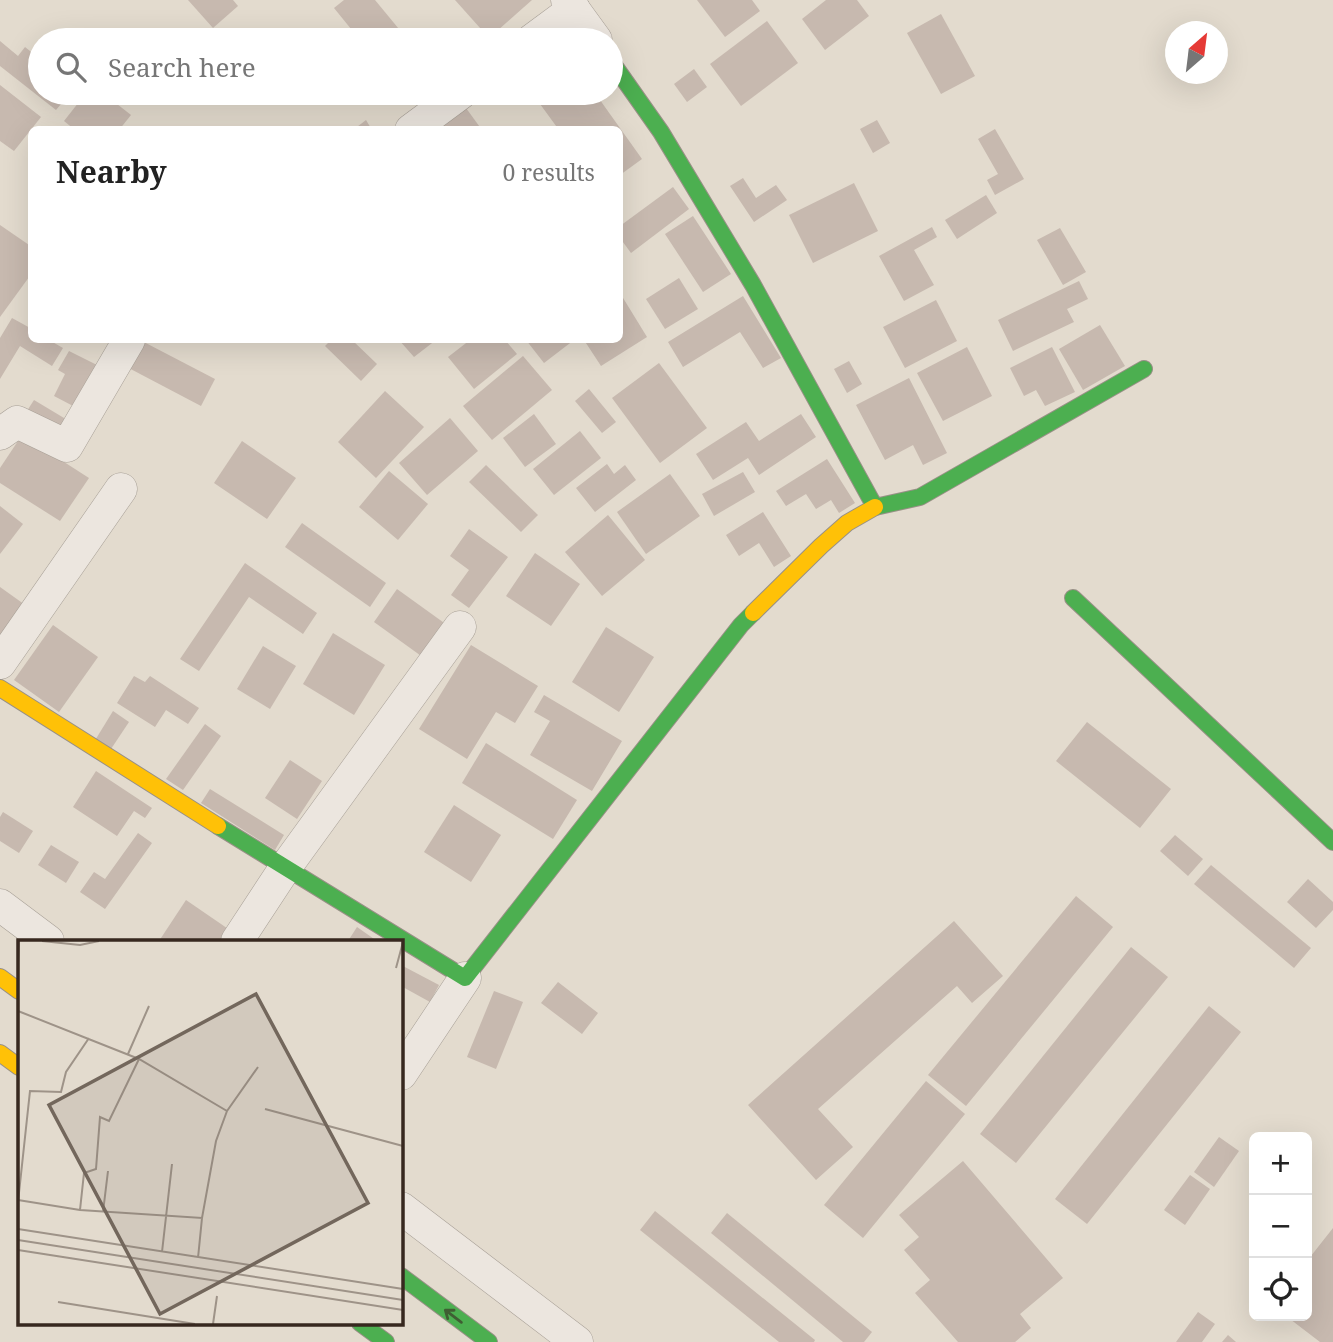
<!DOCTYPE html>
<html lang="en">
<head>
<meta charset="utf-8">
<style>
	:root { --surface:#fff; --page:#f2f2f2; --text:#222; --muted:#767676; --line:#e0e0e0 }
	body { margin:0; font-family:"Noto Serif",serif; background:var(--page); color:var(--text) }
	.controls { position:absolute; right:21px; bottom:21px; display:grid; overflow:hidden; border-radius:10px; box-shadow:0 7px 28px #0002 }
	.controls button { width:63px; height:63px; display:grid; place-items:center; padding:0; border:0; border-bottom:2px solid var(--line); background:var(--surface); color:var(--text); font:35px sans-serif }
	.compass { position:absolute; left:1165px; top:21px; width:63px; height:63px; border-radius:50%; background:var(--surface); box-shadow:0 7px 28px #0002; rotate:28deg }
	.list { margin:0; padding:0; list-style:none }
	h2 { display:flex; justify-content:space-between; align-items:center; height:91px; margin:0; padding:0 28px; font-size:30px }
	h2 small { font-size:23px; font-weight:400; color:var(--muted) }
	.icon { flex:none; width:38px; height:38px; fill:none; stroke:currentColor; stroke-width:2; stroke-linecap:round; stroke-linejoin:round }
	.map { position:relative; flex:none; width:1333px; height:1342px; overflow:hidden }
	.search { position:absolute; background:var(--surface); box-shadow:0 7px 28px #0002; left:28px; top:28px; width:595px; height:77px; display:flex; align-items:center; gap:18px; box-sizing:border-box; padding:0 24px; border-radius:38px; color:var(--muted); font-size:26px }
	.panel { position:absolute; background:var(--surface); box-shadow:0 7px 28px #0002; left:28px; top:126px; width:595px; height:217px; border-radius:10px }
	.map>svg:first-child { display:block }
	.building { fill:#c7b9af }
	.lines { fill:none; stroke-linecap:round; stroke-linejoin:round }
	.street-casing { stroke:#a8a097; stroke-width:33 }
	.fast-casing { stroke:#989086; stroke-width:18 }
	.slow-casing { stroke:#989086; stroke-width:18 }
	.street { stroke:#ece6df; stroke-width:32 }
	.fast { stroke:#4caf50; stroke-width:16 }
	.slow { stroke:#ffc107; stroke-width:16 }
	.oneway { stroke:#3f5e33 }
	.inset-road { fill:none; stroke:#9e9388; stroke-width:2 }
	.view { fill:#73675c; fill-opacity:0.15; stroke:#73675c; stroke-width:3.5 }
	.inset-edge { fill:none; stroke:#37281f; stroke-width:3.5 }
</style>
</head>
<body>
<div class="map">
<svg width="1333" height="1342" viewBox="0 0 1333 1342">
	<rect width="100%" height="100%" fill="#e3dbce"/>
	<g class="building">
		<path d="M188,0H233L238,6L213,28Z"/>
		<path d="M344,0H375L408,40H360L334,8Z"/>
		<path d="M455,0H532L489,38Z"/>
		<path d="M697,0H752L760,11L725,37Z"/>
		<path d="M826,0H857L869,16L825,50L802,19Z"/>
		<path d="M941,14L975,76L941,94L907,33Z"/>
		<path d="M767,21L798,63L741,106L710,64Z"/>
		<path d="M0,41L18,56L25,47L40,59V93H70L56,110L0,66Z"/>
		<path d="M694,69L707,87L687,102L674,84Z"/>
		<path d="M0,85L41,117L14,151L0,141Z"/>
		<path d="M86,93H103L131,115L119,130H75L64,121Z"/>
		<path d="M403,93H421L411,102Z"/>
		<path d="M532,93H595L642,159L620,175V130H559Z"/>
		<path d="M466,108L482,130H438Z"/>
		<path d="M366,120L372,130H353Z"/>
		<path d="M877,120L890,143L873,153L860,129Z"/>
		<path d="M995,129L1024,179L995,195L987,180L998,174L978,139Z"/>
		<path d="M743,178L756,198L776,185L787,200L754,222L730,186Z"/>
		<path d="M854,183L878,231L813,263L789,215Z"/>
		<path d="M673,187L689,209L631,253L620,238V226Z"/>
		<path d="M986,195L997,213L957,239L945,220Z"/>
		<path d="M693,216L731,274L703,292L665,234Z"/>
		<path d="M0,225L32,247V273L0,317Z"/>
		<path d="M932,227L937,237L914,250L934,285L904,301L879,256Z"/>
		<path d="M1060,228L1086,272L1063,285L1037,240Z"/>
		<path d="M679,278L698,309L665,329L646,299Z"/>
		<path d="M1079,281L1088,299L1067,309L1074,322L1013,351L998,320Z"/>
		<path d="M620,293L647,337L601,366L584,340H620Z"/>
		<path d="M743,296L781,358L763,368L740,332L683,367L668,342Z"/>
		<path d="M936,300L957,341L905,368L883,327Z"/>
		<path d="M12,318L32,329V340H49L63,348L52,366L20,346L0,379V338Z"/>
		<path d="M1100,325L1125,366L1083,390L1059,349Z"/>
		<path d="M140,340L215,379L201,406L123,365Z"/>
		<path d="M331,340H352L377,364L361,381L325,346Z"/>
		<path d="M399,340H436L414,357Z"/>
		<path d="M470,340H505L517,354L474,389L448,357Z"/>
		<path d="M526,340H574L544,363Z"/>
		<path d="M967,347L992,396L943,421L917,373Z"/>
		<path d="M1052,347L1075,392L1045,406L1036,390L1024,396L1010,368Z"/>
		<path d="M69,351L97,365L75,407L54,396L65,374L58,370Z"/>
		<path d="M523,356L552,390L492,440L463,406Z"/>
		<path d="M849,361L862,384L847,393L834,369Z"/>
		<path d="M659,363L707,428L660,463L612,398Z"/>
		<path d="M909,378L947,453L923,465L913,445L885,460L856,405Z"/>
		<path d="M589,389L616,422L602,433L575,401Z"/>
		<path d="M385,391L424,427L376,478L338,442Z"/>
		<path d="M34,400L69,421L58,439L23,417Z"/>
		<path d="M534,414L556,444L525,467L503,438Z"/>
		<path d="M801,414L816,437L759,475L748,458L713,480L696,454L746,422L759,441Z"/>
		<path d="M450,418L478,451L427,495L399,463Z"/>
		<path d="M580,431L601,458L554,495L533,469Z"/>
		<path d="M22,435L89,478L60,521L0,483V468Z"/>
		<path d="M242,441L296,478L267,519L214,483Z"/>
		<path d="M827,459L855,503L839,513L831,500L816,509L806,494L786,506L776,491Z"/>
		<path d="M607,464L614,474L625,465L636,480L595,512L576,488Z"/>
		<path d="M486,465L538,515L521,532L469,482Z"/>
		<path d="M389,471L428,504L398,540L359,507Z"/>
		<path d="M743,472L755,492L714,516L702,494Z"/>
		<path d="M670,474L700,516L646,554L617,512Z"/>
		<path d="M0,506L23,524L0,554Z"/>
		<path d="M763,512L791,556L774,567L759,543L739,556L726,535Z"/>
		<path d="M608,515L645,560L602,596L565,552Z"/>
		<path d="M302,523L386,583L370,607L285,547Z"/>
		<path d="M469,529L508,557L469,608L451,595L469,570L450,556Z"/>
		<path d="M535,553L580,584L551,626L506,596Z"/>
		<path d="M245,563L317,613L303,634L249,597L199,671L180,659Z"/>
		<path d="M0,587L28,607L0,647Z"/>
		<path d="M397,589L447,625L424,658L374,622Z"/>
		<path d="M53,625L98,657L59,712L14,680Z"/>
		<path d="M606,627L654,657L619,712L572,682Z"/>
		<path d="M333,633L385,665L354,715L303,684Z"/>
		<path d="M471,645L538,686L515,723L496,712L467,759L419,729Z"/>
		<path d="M263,646L296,666L270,709L237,689Z"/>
		<path d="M134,676L145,682L150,676L199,708L188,724L166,710L155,727L117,703Z"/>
		<path d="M544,695L622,741L592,791L530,755L550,721L534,712Z"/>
		<path d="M113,711L129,722L109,752L94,742Z"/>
		<path d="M1087,722L1171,789L1140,828L1056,761Z"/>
		<path d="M205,724L221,736L183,790L166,779Z"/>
		<path d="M486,743L577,800L553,839L462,783Z"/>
		<path d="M290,760L322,781L297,819L265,798Z"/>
		<path d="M96,771L152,808L145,818L134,811L117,836L73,807Z"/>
		<path d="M210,789L284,835L275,850L201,803Z"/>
		<path d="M454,805L501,835L471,882L424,852Z"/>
		<path d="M3,812L33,831L19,853L0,841V817Z"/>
		<path d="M138,833L152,843L105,909L80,892L94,872L105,879Z"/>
		<path d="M1175,835L1203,859L1188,876L1160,851Z"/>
		<path d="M51,845L79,862L66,883L38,865Z"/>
		<path d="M1211,865L1311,948L1294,968L1194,884Z"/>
		<path d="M1308,879L1333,902V910L1316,928L1287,902Z"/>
		<path d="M1076,896L1113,927L966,1106L928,1075Z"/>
		<path d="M186,900L237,935L233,941H159Z"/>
		<path d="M954,921L1003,976L972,1003L957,986L818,1109L853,1147L816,1180L748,1105Z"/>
		<path d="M357,927L377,941H348Z"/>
		<path d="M1131,947L1168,977L1016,1163L980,1134Z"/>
		<path d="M401,965L439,985L430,1002L401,986Z"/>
		<path d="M558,982L598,1013L582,1034L541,1003Z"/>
		<path d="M494,991L523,1002L496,1069L467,1057Z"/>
		<path d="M1209,1006L1241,1032L1087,1224L1055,1199Z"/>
		<path d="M926,1081L965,1114L863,1238L824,1205Z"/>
		<path d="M1219,1137L1239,1151L1214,1187L1194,1172Z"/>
		<path d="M963,1161L1063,1278L1020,1314L1031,1328L1015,1342H958L915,1293L930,1280L904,1250L919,1237L899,1215Z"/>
		<path d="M1190,1175L1210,1189L1185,1225L1164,1210Z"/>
		<path d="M655,1211L815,1340L814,1342H779L640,1230Z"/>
		<path d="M727,1213L872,1332L864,1342H843L711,1233Z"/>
		<path d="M1333,1228V1342H1320L1286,1316H1307V1261Z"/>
		<path d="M1198,1312L1215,1324L1202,1342H1176Z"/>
		<path d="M1228,1335L1236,1342H1222Z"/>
	</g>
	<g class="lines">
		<defs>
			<g id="street">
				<path d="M567,0L596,40"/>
				<path d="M532,40L574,9"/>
				<path d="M411,130L461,93"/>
				<path d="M0,434L17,422L67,446L129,340"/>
				<path d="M0,663L121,489"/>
				<path d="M0,905L48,941"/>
				<path d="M237,941L285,868L460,627"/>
				<path d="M401,1074L465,978"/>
				<path d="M401,1208L577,1342"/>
			</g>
			<g id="fast">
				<path d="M611,61L661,132L753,285L875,507L920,497L1144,369"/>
				<path d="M1073,598L1333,842"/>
				<path d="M218,826L465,978L741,625L753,613"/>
				<path d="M401,1276L489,1342"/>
				<path d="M360,1323L386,1342"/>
			</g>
			<g id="slow">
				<path d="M753,613L821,546L847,523L875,507"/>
				<path d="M0,688L218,826"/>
				<path d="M0,977L19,991"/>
				<path d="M0,1053L19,1067"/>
			</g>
		</defs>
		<use href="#street" class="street-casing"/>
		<use href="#fast" class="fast-casing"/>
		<use href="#slow" class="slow-casing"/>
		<use href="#street" class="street"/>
		<use href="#fast" class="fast"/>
		<use href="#slow" class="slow"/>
	</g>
	<defs><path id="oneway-shaft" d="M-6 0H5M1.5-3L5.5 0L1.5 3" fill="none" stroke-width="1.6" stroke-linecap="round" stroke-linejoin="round" transform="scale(1.75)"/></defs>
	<use class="oneway" href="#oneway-shaft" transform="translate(453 1316) rotate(-143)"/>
	<g transform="translate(18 940)">
		<rect width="385" height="385" fill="#e3dbce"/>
		<path class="inset-road" d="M24,1L62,5L81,1M0,23L1,1M378,28L385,2M0,71L121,119L209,171L240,127M110,114L131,66M247,169L385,206M0,260L62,270L184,278L198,201L209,171M0,262L12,151L43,152L48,132L71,98M62,270L66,233L78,229L82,177L91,181L121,119M85,272L90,231M0,289L385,349M0,300L385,360M0,310L385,370M144,312L154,224M180,318L184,278M40,362L177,384M195,384L199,356"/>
		<path class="view" d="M238,54L350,263L142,374L31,165Z"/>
		<rect width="385" height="385" class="inset-edge"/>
	</g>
</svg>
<div class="controls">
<button>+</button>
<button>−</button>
<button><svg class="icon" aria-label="locate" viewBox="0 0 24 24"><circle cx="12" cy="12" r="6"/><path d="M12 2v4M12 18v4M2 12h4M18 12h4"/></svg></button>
</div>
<svg class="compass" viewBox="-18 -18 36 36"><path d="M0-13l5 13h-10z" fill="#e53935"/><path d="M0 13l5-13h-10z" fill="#767676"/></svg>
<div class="search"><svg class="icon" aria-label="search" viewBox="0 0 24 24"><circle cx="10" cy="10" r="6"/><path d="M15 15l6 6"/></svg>Search here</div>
<section class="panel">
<h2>Nearby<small>0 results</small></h2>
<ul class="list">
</ul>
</section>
</div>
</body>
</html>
